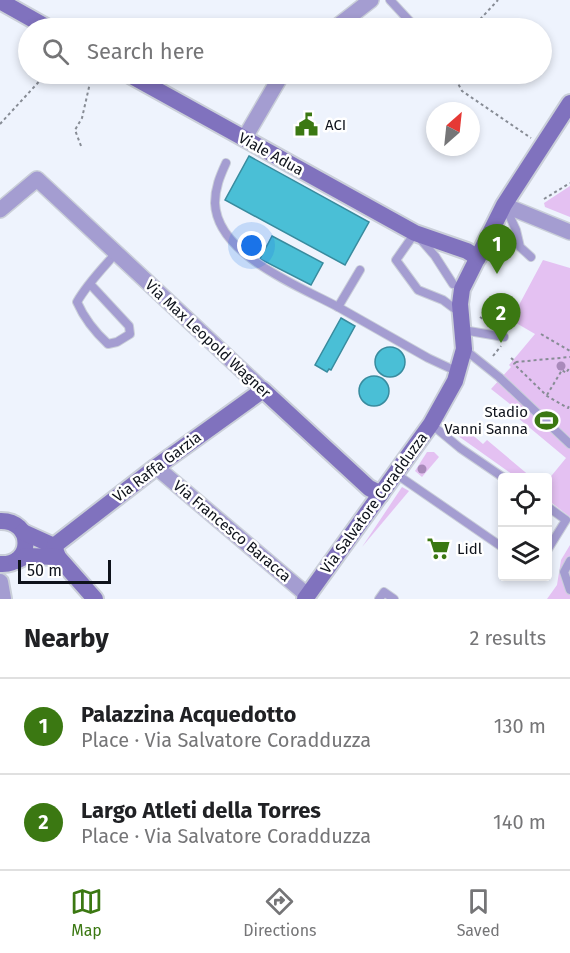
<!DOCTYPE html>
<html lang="en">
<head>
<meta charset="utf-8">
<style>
	:root { --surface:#fff; --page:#f2f2f2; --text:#202124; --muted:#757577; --line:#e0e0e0; --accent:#3b7812 }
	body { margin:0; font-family:"Fira Sans",sans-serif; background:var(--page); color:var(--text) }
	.controls { position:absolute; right:18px; bottom:18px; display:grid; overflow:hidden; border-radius:6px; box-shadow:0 3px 9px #0003 }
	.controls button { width:54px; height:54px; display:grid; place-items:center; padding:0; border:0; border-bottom:2px solid var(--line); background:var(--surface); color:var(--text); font:30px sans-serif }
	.compass { position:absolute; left:426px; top:102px; width:54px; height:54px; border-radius:50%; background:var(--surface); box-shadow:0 3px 9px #0003; rotate:27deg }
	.scale { position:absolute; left:18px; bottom:15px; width:93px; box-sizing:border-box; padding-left:6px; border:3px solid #0e121b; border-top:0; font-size:16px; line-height:21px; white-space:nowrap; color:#0e121b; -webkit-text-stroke:4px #fff; paint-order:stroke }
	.you { position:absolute; left:252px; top:246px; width:21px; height:21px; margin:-15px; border:4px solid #fff; border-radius:50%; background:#1a73e8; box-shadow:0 0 0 9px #1a73e833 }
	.badge { display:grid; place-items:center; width:39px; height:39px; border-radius:50%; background:var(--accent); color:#fff; font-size:20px; font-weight:700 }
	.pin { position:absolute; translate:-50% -50px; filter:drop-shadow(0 2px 3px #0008) }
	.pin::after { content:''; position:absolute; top:32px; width:21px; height:18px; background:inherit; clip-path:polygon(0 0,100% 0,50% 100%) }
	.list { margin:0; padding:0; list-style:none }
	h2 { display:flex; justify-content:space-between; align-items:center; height:78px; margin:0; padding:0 24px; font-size:26px }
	h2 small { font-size:20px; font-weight:400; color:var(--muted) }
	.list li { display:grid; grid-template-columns:39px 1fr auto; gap:18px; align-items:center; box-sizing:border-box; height:96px; padding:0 24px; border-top:2px solid var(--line) }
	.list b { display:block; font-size:22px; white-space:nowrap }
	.list p { margin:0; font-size:20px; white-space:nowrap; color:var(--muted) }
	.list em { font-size:20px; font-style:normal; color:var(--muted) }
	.icon { flex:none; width:33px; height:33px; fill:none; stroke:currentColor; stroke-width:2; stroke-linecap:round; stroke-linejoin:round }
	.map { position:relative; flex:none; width:570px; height:599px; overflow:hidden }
	.search { position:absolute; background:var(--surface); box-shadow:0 3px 9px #0003; left:18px; right:18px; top:18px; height:66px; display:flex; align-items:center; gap:15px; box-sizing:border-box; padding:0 21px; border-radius:33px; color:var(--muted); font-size:22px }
	.sheet { height:270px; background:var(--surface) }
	nav { display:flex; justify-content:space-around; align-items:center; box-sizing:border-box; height:84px; border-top:2px solid var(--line); background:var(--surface); font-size:16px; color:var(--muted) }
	nav a { display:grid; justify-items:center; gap:3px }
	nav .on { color:var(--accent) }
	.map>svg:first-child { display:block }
	.green { fill:#e4c1f2 }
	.water { fill:#4abfd6; stroke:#388b9e; stroke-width:1.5 }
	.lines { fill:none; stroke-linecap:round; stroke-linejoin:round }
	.service-casing { stroke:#cacfd9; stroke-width:10 }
	.minor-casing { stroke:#cacfd9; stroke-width:18 }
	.tertiary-casing { stroke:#cacfd9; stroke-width:20 }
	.secondary-casing { stroke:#cacfd9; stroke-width:20 }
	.path { stroke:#878c95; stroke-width:2; stroke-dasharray:3 3; stroke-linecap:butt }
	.service { stroke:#a49dd1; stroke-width:8 }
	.minor { stroke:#a49dd1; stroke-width:15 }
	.tertiary { stroke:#a49dd1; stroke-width:16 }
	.secondary { stroke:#8072be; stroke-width:16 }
	.tree { fill:#a98abb }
	.labels { text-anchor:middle; stroke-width:5; stroke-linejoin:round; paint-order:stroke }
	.poi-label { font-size:15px; fill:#0e121b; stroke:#fff; text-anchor:start }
	.street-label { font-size:15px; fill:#0e121b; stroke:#fff }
</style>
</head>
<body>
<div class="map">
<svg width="570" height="599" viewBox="0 0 570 599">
	<rect width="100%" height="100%" fill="#eef3fd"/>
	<g class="green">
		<path d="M570,186V217L545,207L544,203Z"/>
		<path d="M543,260L570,268V517L548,500V480L566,458L512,413L515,408L491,389L511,367L509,365L535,334L511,320Z"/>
		<path d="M461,425L483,444L487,440L531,477H516L454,433Z"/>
		<path d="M427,452H434L439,457L422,477L415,471Z"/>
		<path d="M402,487L409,491L362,547Z"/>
		<path d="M570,545V599H547L557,585L561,560Z"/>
	</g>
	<g class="water">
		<path d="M249,156L369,222L345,265L225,200Z"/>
		<path d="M272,236L323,263L311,285L260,259Z"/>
		<path d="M341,318L355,326L331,370L329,369L327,372L315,365Z"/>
		<circle cx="390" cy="362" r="15"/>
		<circle cx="374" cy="391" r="15"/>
	</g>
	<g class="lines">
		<defs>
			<g id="service">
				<path d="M390,0L416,28"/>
				<path d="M226,163C220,176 215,188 215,203C217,255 299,286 338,307L360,270"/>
				<path d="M505,206L516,230L520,247L531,257"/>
				<path d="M90,284L129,326L130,334L117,342L108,344C95,332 84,318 77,302C87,284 103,268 116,253"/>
				<path d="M453,284L435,256L415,233L396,260L418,290L443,300L459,312"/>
				<path d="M338,307L428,358L458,372"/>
				<path d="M463,330L504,337"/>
				<path d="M464,349L499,377L570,444"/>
				<path d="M431,424L460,448L504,478"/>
				<path d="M396,474L502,547"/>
				<path d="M548,507L566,520L548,549"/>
				<path d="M570,561L564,572L570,590"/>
				<path d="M379,599L384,592L394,599"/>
			</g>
			<g id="minor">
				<path d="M335,28L371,0"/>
				<path d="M244,139L282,74"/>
				<path d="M504,205L570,232"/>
				<path d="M0,210L37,179L263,390"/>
				<path d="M156,467L307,595"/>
			</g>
			<path id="tertiary" d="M0,582L3,599"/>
			<g id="secondary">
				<path d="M0,1L48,28"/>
				<path d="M128,74L415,233L467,251L478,258"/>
				<path d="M0,521C34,520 34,566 0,564"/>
				<path d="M23,532L54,546L58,557L95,599"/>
				<path d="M54,546L156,467L263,390L369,488L381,494"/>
				<path d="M16,561L26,556L58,557"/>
				<path d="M305,599L431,424L455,381L464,349L460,304L462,289L504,205L570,103"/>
			</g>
		</defs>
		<use href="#service" class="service-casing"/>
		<use href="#minor" class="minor-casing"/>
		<use href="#tertiary" class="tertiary-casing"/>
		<use href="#secondary" class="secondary-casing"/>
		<g class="path">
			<path d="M472,28L498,0"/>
			<path d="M453,74L462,91L531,138"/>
			<path d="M0,124L46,74"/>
			<path d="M81,146L75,130L82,118L92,74"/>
			<path d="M544,199L570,183"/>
			<path d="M480,317L489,323"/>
			<path d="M541,334L570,351"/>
			<path d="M493,356L501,346"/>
			<path d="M511,358L516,362L570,357"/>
			<path d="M516,362L514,364L547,396L568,408L570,404"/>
			<path d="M547,395L562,370L566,373L570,367"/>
		</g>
		<use href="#service" class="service"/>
		<use href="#minor" class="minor"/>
		<use href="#tertiary" class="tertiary"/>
		<use href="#secondary" class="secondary"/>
	</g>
	<g class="tree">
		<circle cx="561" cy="366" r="4.5"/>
		<circle cx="422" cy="469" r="4.5"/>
	</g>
	<defs>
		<symbol id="civic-bare" viewBox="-9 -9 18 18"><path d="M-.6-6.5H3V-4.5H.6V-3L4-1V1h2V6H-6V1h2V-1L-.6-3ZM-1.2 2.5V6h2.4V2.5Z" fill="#3b7812" stroke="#fff" stroke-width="2.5" paint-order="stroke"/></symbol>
		<symbol id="stadium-bare" viewBox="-9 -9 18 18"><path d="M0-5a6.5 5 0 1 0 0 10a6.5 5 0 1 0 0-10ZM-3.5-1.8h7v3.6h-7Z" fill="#3b7812" stroke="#fff" stroke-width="2.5" paint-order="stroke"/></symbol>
		<symbol id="supermarket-bare" viewBox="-9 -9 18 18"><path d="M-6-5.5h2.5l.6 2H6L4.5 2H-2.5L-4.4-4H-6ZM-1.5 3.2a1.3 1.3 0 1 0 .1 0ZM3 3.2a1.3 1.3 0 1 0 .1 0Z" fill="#3b7812" stroke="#fff" stroke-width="2.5" paint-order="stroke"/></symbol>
	</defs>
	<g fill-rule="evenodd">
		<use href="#civic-bare" x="290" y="108" width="33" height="33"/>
		<use href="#stadium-bare" x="530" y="404" width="33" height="33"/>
		<use href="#supermarket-bare" x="422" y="532" width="33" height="33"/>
	</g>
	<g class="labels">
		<g class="poi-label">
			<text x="325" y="130">ACI</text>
			<text x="528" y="417" text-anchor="end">Stadio<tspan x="528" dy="17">Vanni Sanna</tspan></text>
			<text x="457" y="554">Lidl</text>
		</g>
		<g class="street-label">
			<text transform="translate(271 154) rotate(29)" y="5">Viale Adua</text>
			<text transform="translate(208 339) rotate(43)" y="5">Via Max Leopold Wagner</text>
			<text transform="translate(157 467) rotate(-37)" y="5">Via Raffa Garzia</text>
			<text transform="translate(374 503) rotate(-54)" y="5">Via Salvatore Coradduzza</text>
			<text transform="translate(232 531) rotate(40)" y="5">Via Francesco Baracca</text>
		</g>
	</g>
</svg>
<div class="controls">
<button><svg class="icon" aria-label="locate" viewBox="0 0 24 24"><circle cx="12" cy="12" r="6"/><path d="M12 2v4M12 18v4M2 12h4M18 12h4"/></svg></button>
<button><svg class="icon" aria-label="layers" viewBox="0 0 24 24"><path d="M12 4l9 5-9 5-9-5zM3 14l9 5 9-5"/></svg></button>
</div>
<svg class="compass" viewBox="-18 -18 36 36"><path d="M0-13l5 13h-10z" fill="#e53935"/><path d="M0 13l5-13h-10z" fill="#757577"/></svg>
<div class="scale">50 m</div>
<div class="you"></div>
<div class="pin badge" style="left:497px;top:274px">1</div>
<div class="pin badge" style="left:501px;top:343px">2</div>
<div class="search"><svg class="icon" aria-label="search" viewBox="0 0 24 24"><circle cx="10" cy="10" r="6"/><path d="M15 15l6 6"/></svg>Search here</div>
</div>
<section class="sheet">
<h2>Nearby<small>2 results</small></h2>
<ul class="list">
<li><span class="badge">1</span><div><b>Palazzina Acquedotto</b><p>Place · Via Salvatore Coradduzza</p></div><em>130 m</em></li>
<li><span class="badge">2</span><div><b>Largo Atleti della Torres</b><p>Place · Via Salvatore Coradduzza</p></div><em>140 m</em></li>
</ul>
</section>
<nav>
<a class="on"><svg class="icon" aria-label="map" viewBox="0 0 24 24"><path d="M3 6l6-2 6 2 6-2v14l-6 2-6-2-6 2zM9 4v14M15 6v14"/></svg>Map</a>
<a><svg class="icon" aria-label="directions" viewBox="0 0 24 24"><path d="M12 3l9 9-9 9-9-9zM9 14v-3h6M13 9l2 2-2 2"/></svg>Directions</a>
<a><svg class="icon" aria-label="saved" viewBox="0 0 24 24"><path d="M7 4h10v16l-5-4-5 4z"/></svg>Saved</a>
</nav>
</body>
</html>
